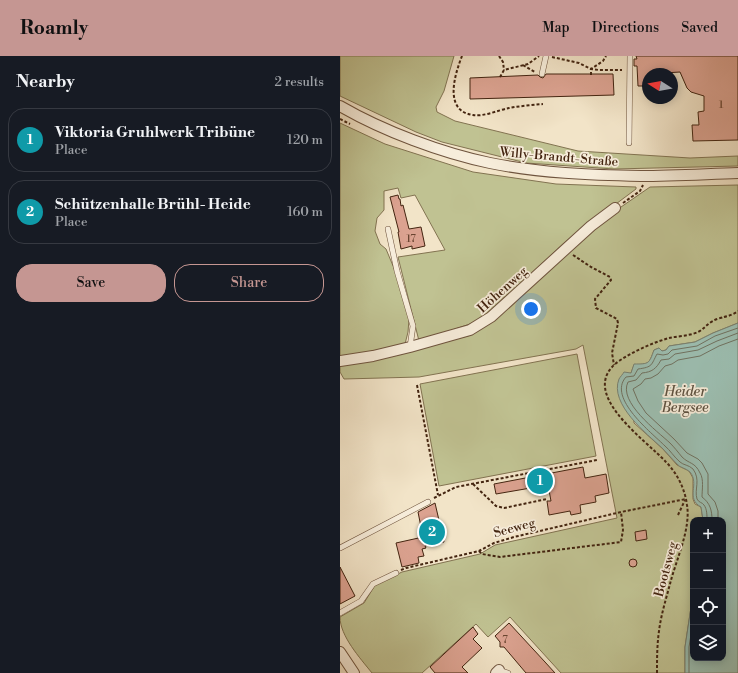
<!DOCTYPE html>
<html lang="en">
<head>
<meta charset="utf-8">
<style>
	:root { --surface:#171b24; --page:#242831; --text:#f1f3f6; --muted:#9ea1a6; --line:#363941; --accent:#c59692 }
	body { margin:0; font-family:"Libre Bodoni",serif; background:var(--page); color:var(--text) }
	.controls { position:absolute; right:12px; bottom:12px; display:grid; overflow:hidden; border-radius:8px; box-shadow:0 2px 10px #0003 }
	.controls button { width:36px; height:36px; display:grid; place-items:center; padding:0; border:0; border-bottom:1px solid var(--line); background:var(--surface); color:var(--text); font:20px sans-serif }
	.compass { position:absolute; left:302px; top:12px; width:36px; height:36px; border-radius:50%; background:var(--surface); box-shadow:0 2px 10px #0003; rotate:281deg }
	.you { position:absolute; left:191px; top:253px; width:14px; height:14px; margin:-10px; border:3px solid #fff; border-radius:50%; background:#1a73e8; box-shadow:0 0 0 6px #1a73e833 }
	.badge { display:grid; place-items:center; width:26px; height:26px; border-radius:50%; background:var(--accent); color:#fff; font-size:13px; font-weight:700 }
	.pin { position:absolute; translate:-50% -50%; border:2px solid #fff; box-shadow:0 1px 4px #0006 }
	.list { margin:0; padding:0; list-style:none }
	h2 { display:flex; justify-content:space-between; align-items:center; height:52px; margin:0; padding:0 16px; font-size:17px }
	h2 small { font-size:13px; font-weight:400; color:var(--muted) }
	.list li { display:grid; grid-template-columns:26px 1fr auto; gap:12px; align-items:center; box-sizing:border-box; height:64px; margin:0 8px 8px; padding:0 8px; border:1px solid var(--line); border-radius:16px }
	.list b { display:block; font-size:15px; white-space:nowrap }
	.list p { margin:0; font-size:13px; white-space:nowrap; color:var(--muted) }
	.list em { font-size:13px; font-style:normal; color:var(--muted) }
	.actions { display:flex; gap:8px; padding:12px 16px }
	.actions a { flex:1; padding:9px 0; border:1px solid var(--accent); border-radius:16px; text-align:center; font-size:14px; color:var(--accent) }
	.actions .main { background:var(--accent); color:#111 }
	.icon { flex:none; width:22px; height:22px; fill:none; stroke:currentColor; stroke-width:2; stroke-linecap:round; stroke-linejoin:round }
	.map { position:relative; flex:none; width:398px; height:617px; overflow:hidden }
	header { display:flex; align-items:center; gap:24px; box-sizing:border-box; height:56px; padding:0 20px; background:var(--accent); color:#111 }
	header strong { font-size:19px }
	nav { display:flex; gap:22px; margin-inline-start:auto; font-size:14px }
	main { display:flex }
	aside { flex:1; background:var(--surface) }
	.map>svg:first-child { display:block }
	.green { fill:#c0c292; stroke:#827351 }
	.water { fill:#9cbfb2; stroke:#788171 }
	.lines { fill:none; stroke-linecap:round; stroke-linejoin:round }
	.shore { stroke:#707261; stroke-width:1 }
	.building { fill:#dba290; stroke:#432410 }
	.service-casing { stroke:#6f543e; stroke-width:6 }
	.minor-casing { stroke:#6f543e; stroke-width:12 }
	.path { stroke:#432410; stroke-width:2; stroke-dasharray:3 2; stroke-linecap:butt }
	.service { stroke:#f7eddb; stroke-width:5 }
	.minor { stroke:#f7eddb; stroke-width:10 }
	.labels { text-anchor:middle; stroke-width:3.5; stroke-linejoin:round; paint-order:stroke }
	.number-label { font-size:11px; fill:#694430 }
	.street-label { font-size:13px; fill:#432410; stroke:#f7eddb }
	.water-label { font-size:14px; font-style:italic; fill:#5e5241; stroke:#f7eddb }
</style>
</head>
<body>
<header>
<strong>Roamly</strong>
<nav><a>Map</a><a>Directions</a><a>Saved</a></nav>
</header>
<main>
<aside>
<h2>Nearby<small>2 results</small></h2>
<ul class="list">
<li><span class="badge" style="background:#0f9aa8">1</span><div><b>Viktoria Gruhlwerk Tribüne</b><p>Place</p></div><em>120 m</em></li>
<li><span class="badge" style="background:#0f9aa8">2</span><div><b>Schützenhalle Brühl- Heide</b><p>Place</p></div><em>160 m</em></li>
</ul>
<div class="actions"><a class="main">Save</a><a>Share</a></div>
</aside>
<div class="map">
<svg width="398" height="617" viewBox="0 0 398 617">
	<rect width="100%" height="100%" fill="#f2e4c8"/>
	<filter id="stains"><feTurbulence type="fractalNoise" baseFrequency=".005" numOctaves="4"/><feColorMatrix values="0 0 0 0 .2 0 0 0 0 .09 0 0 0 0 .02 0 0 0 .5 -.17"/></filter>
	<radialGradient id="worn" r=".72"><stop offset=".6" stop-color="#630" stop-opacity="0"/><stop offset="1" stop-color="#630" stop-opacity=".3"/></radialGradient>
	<g class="green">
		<path d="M0,0H114L104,35L96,51L97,56L115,65L238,95L350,102L398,100V110L274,113L186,107L102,86L76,76L0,40Z"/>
		<path d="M0,67L45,88L133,116L216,128L296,131V133L225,186L154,253L136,266L79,285L58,201L105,194L75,139L61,142L58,132L44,135V154L37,162L35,175L40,188L46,193L56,217L69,263L68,276L65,288L0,302Z"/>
		<path d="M398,129V267L373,277L355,286L329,290L326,294L322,295L319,292L314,294C309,308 309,308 294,309L291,317L294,367L323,393L337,409L349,415L353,422V443L355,448L361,451L363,464H353V538L345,591V617H221L170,561L148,581L136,568L82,617H32C20,602 0,580 0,561L24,547L35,529L62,516L140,498L155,489L277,462L243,289L236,293L79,321L4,323L0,316V308L44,300L128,280L152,266L268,160L310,131Z"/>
		<path d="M237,298L256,400L99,430L80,328Z"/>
	</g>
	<path class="water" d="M398,267V617H345V591L353,538V602H383V464H363L361,451C345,442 360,428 350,416C346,412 340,412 337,408C332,403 327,397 322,392C307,378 269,348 279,323C280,321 283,318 284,316L291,317L294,308C309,308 309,308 314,294L319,292L322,295L326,294L329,290L355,286L373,277Z"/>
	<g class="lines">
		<g class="shore">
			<path d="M367,464C367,459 367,453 364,449C362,446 359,447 357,443C354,433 361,424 353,413C349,409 343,409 340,406C334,401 330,394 325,390C312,377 267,342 286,321L294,320L298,313C313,311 311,309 317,298L323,299L328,298L332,294L357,290L375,280L398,272"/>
			<path d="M372,464C372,454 370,447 362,441C362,434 364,423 360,417C355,406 349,408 342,401C338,396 334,391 330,387C317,375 278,346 288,326L296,324L302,317C312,316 316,313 321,304L329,303L335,298L358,294L377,285L398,277"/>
			<path d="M378,464V455L375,446L368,438V418L362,407L358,403L347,397L334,383L306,357L298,345L293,333L301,328L305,323L311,322L318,318L325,310L332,308L338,304L360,300L379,290L398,283"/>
			<path d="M349,617V591L353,566"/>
		</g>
	</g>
	<g class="building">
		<path d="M296,0H398V84L353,85L352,69H359L358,56L364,55V40L351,36L347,32L340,16L308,18V30H298L297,10H294V3H297Z"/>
		<path d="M206,18H273L274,39L130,43V22L198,19L200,21L203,22Z"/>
		<path d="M58,139L59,143H60L61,150L63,149L69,173L81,171L85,190L72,193V190L61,193L58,176H59L50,141Z"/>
		<path d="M243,411L245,422L266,418L269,437L255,440L256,446L240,449L241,457L231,459L230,455L209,459L207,445H211L208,429L156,438L154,428Z"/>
		<path d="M95,447L104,486L85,490L86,492L82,493L84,500L78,501L79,507L62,511L56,487L83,481L78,456Z"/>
		<path d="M306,474L307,483L296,485L295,476Z"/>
		<circle cx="293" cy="507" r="4"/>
		<path d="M0,511L15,540L0,548Z"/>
		<path d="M169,567L205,606L215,617H186L164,591H160V586L155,580Z"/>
		<path d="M133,571L138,578L133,583L142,592L122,611L128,617H95L90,611Z"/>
	</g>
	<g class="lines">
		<defs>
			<g id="service">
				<path d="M202,18L206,0"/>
				<path d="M289,87L290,0"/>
				<path d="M48,173L57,215L73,270L70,291"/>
				<path d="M0,492L88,446"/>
				<path d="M0,557L21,545L33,528L56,517"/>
				<path d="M159,614L168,617"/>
			</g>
			<g id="minor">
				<path d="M0,50C43,75 102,97 150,107C199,117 251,119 301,120C333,120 366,118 398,117"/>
				<path d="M0,305L33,300L70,291L130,274L151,261L251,170L275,152"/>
				<path d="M0,596L14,617"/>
				<path d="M156,617L159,614"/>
			</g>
		</defs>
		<use href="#service" class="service-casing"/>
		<use href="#minor" class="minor-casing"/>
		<g class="path">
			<path d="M122,0C115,18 103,55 133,59C143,61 159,54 169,52C180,50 192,49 203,48"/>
			<path d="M159,0L163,6L164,14"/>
			<path d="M212,1L239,7L251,13L263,5L266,0"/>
			<path d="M183,9L195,16"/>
			<path d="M251,19V13L259,14H282"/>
			<path d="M160,21L164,14L188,8L199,0"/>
			<path d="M0,63L10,68"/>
			<path d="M283,147L300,135L303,129"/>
			<path d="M233,199L251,211L270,221L271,224L255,243L256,252L277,263L278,267L272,297L274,309"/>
			<path d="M77,329L98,439"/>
			<path d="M133,428L156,450L164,452L207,443"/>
			<path d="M94,442L116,431L257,404"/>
			<path d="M338,459L345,444"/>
			<path d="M139,495L142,498L160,501L281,486L283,474L281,456"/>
			<path d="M61,514L66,512L139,495L154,487L174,481L281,456L346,443"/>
			<path d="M317,617C317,603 317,589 319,575C321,559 326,543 330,528C336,504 351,473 347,449C345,433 337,417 326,406C306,384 235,336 279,305C294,295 312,287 329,282C338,280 349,280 358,276C364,273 367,268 373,265C376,263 381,262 384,261C389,260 394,258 398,255"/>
		</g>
		<use href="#service" class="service"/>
		<use href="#minor" class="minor"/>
	</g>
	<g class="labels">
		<g class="number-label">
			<text x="381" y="52">1</text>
			<text x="71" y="186">17</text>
			<text x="165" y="587">7</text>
		</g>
		<g class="street-label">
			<text transform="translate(219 100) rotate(5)" y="5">Willy-Brandt-Straße</text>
			<text transform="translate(162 233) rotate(-42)" y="5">Höhenweg</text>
			<text transform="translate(174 471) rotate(-15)" y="5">Seeweg</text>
			<text transform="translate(325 513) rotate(-75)" y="5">Bootsweg</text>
		</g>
		<g class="water-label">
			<text x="345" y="340">Heider<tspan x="345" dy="16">Bergsee</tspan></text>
		</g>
	</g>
	<rect width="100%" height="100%" filter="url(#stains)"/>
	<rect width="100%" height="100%" fill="url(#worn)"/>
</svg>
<div class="controls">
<button>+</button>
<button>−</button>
<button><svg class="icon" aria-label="locate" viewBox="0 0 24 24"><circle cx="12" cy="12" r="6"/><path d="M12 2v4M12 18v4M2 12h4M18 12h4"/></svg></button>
<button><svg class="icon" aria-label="layers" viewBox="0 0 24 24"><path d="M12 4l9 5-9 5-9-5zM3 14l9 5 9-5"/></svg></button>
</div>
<svg class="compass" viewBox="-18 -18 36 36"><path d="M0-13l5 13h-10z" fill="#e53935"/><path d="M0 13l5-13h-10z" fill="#9ea1a6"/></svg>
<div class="you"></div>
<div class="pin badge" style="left:200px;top:425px;background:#0f9aa8">1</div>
<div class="pin badge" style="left:92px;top:476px;background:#0f9aa8">2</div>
</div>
</main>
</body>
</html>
